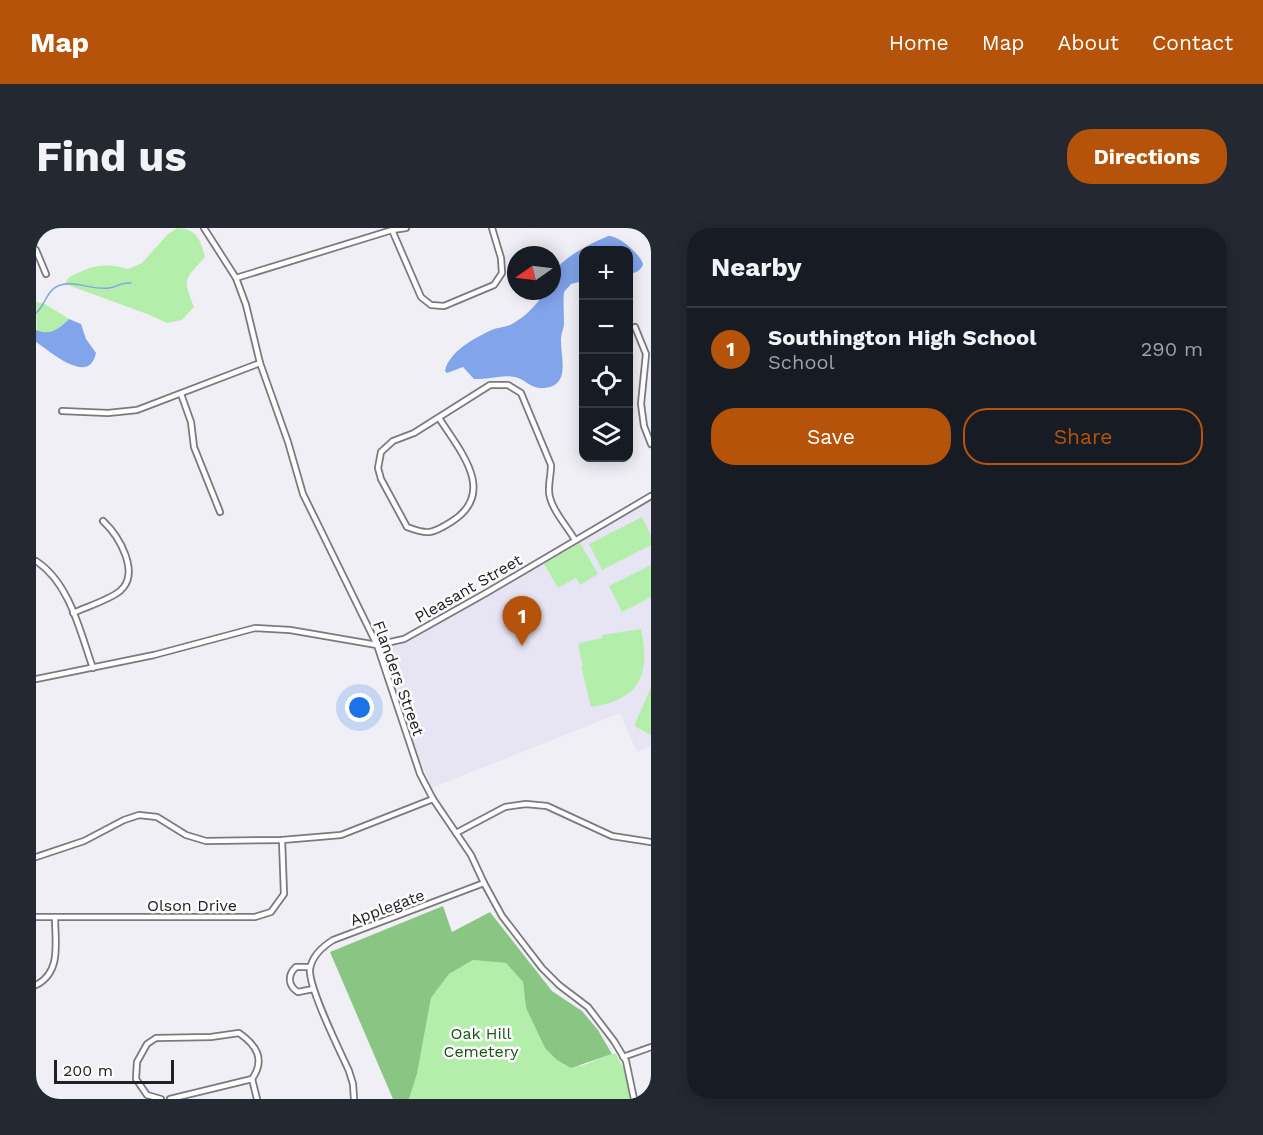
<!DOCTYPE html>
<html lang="en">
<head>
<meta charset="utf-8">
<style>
	:root { --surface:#171b24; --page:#242831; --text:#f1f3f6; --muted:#9ea1a6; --line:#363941; --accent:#b45309 }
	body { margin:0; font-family:"Work Sans",sans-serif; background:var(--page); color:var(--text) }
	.controls { position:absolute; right:18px; top:18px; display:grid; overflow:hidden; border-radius:12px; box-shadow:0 3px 15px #0003 }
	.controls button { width:54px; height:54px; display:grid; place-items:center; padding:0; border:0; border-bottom:2px solid var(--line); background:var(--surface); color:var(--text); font:30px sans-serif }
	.compass { position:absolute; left:471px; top:18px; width:54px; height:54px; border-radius:50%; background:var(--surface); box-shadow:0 3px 15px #0003; rotate:256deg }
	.scale { position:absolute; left:18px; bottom:15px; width:120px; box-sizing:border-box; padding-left:6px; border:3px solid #212023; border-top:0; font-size:16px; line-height:21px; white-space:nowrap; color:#212023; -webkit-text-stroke:4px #fdfdfe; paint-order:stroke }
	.you { position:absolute; left:324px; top:480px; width:21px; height:21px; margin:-15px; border:4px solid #fff; border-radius:50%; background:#1a73e8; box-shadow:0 0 0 9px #1a73e833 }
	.badge { display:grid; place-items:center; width:39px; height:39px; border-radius:50%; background:var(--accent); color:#fff; font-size:20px; font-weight:700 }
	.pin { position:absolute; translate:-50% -50px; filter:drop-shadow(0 2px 3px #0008) }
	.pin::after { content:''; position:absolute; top:32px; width:21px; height:18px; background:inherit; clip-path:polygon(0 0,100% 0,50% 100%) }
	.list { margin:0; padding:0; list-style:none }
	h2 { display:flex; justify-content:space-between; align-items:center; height:78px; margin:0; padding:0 24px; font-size:26px }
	h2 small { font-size:20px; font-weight:400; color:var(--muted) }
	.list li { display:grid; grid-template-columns:39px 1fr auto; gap:18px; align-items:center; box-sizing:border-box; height:84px; padding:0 24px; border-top:2px solid var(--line) }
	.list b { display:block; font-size:22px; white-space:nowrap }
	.list p { margin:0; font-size:20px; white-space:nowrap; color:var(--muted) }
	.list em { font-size:20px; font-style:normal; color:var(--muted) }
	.actions { display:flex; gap:12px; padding:18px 24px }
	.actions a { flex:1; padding:14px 0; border:2px solid var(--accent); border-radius:24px; text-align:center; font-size:21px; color:var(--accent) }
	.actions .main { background:var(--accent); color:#fff }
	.icon { flex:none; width:33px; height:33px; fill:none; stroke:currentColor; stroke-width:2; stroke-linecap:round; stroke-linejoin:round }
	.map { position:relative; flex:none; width:615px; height:871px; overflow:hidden; border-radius:24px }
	header { display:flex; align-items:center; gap:36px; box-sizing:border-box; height:84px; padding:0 30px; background:var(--accent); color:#fff }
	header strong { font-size:28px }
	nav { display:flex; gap:33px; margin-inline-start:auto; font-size:21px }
	.intro { display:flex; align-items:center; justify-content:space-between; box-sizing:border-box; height:144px; padding:0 36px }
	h1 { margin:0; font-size:42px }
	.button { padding:15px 27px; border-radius:24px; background:var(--accent); color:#fff; font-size:21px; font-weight:700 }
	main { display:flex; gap:36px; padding:0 36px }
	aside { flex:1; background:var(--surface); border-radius:24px; box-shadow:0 3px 15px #0003 }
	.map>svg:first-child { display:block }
	.built { fill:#e7e5f3 }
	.green { fill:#b3efab }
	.forest { fill:#8ac683 }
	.water { fill:#81a4eb }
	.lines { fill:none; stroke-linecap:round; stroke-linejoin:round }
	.stream { stroke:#81a4eb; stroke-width:1.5 }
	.minor-casing { stroke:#7b797f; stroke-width:8 }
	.minor { stroke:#fff; stroke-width:4.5 }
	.labels { text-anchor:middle; stroke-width:5; stroke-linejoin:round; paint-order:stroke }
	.street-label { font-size:16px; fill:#212023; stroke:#fdfdfe }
	.park-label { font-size:16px; fill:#195413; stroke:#fdfdfe }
</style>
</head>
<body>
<header>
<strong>Map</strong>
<nav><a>Home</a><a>Map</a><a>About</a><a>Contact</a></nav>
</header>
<div class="intro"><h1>Find us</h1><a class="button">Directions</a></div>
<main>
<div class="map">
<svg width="615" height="871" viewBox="0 0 615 871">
	<rect width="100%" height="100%" fill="#f0eff5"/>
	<path class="built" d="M615,272V518L601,524L584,485L395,560L378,516L347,425L349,420L366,416Z"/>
	<g class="green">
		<path d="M141,0C160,0 165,12 169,29C149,52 146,49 158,79L146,92L131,95L114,87L29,56L32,50C54,38 67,34 92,41L106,35L132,6Z"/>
		<path d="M0,74L9,76L33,91C23,101 15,108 1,103Z"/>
		<path d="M606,289L615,307V317L566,342L553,316Z"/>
		<path d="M544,315L562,346L544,357L540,350L522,360L508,336Z"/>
		<path d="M615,337V369L586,384L573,358Z"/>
		<path d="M605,401C615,447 604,472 555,479L545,438H547L542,418L544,415L566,410V407Z"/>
		<path d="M615,459V507L598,498Z"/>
		<path d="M437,732L470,735L487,754L490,780L509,820L545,838L576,826H580L588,842L594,871H373L381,846L395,770L413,746Z"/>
	</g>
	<path class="forest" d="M407,678L416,704L454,684L516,763L546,783L562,802L576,826L535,840L521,832L509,820L490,780L487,754L470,735L437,732L413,746L395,770L381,846L373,871H357L294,724Z"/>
	<g class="water">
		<path d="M572,8C584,8 604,26 607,36C605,43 599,45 593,46L592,22H548L547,53L535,56L528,64C527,75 528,85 528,96C528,101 525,105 525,110C524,128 537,161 504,160C495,160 488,151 479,149C465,146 452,152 438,151L427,139L411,145L409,143C413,123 440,109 458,101C464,99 470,99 476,96C489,89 502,76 509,63H516V46C530,27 552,17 572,8Z"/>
		<path d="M33,91L45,96L50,111L60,125C53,159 13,122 0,114V102C14,108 23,101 33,91Z"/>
	</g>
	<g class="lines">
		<path class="stream" d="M0,85C9,78 10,64 20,59C36,50 56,63 73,60C83,59 82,54 95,55"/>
		<defs>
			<g id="minor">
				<path d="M168,0L200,50L210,77L224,135L252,214L267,266L341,417L384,546L397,571L435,627L448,655L466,688L506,740L523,757L552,779L578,813L590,833L598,871"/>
				<path d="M356,2L385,69L395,77L408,78L458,57L466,45L465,30L456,0"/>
				<path d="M0,22L10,46"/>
				<path d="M200,50L356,2L370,0"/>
				<path d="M599,99L610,126L605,176L608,198L615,216"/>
				<path d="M145,166L155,194L158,219L184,284"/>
				<path d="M26,183L72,185L101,182L224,135"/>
				<path d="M403,190C424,223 462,265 415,294C396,306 392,307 371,299L345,251L342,240L345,224L357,213L378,205L454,157H472L485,165L515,237C515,246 513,253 513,261C512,278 531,298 539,312"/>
				<path d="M0,333C34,355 44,404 57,440"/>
				<path d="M37,385C50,379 73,372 84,363C105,345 83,308 67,293"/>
				<path d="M0,451L118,427L219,400L254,402L341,417L368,411L450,365L615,268"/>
				<path d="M420,605L469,579L490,576L511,578L576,608L615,614"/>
				<path d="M0,629L48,613L88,592L103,587L121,589L150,607L170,613L246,612L305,607L397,571"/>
				<path d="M0,689H219L235,684L248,666L246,612"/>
				<path d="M274,739H260C251,747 252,758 262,764L277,761"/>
				<path d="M0,757C26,744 19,714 19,689"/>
				<path d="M587,829L615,819"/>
				<path d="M216,851L221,871"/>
				<path d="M125,871L111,867L100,851L101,834L111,816L120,810L175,809L203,805C220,817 230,831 216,851L134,871"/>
				<path d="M318,871L317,856L313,843C304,823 272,759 274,741C276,728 286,719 297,712L448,655"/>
			</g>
		</defs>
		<use href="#minor" class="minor-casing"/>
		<use href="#minor" class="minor"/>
	</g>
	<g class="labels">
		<g class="street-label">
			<text transform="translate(432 360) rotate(-30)" y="6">Pleasant Street</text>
			<text transform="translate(363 450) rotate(70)" y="6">Flanders Street</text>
			<text x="156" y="683">Olson Drive</text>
			<text transform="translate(351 679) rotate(-20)" y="6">Applegate</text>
		</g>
		<g class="park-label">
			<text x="445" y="811">Oak Hill<tspan x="445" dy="18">Cemetery</tspan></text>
		</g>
	</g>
</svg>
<div class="controls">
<button>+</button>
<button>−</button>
<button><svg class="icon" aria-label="locate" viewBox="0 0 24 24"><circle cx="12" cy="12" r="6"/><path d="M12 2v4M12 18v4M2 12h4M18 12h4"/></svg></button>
<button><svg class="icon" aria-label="layers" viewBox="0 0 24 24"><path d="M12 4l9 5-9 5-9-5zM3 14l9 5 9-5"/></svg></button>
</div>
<svg class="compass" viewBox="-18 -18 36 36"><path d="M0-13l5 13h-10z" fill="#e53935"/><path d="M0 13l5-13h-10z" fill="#9ea1a6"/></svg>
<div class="scale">200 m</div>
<div class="you"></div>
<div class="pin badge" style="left:486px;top:418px">1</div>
</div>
<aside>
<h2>Nearby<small></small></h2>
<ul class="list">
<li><span class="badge">1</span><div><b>Southington High School</b><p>School</p></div><em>290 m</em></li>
</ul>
<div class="actions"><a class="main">Save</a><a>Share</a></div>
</aside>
</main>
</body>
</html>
